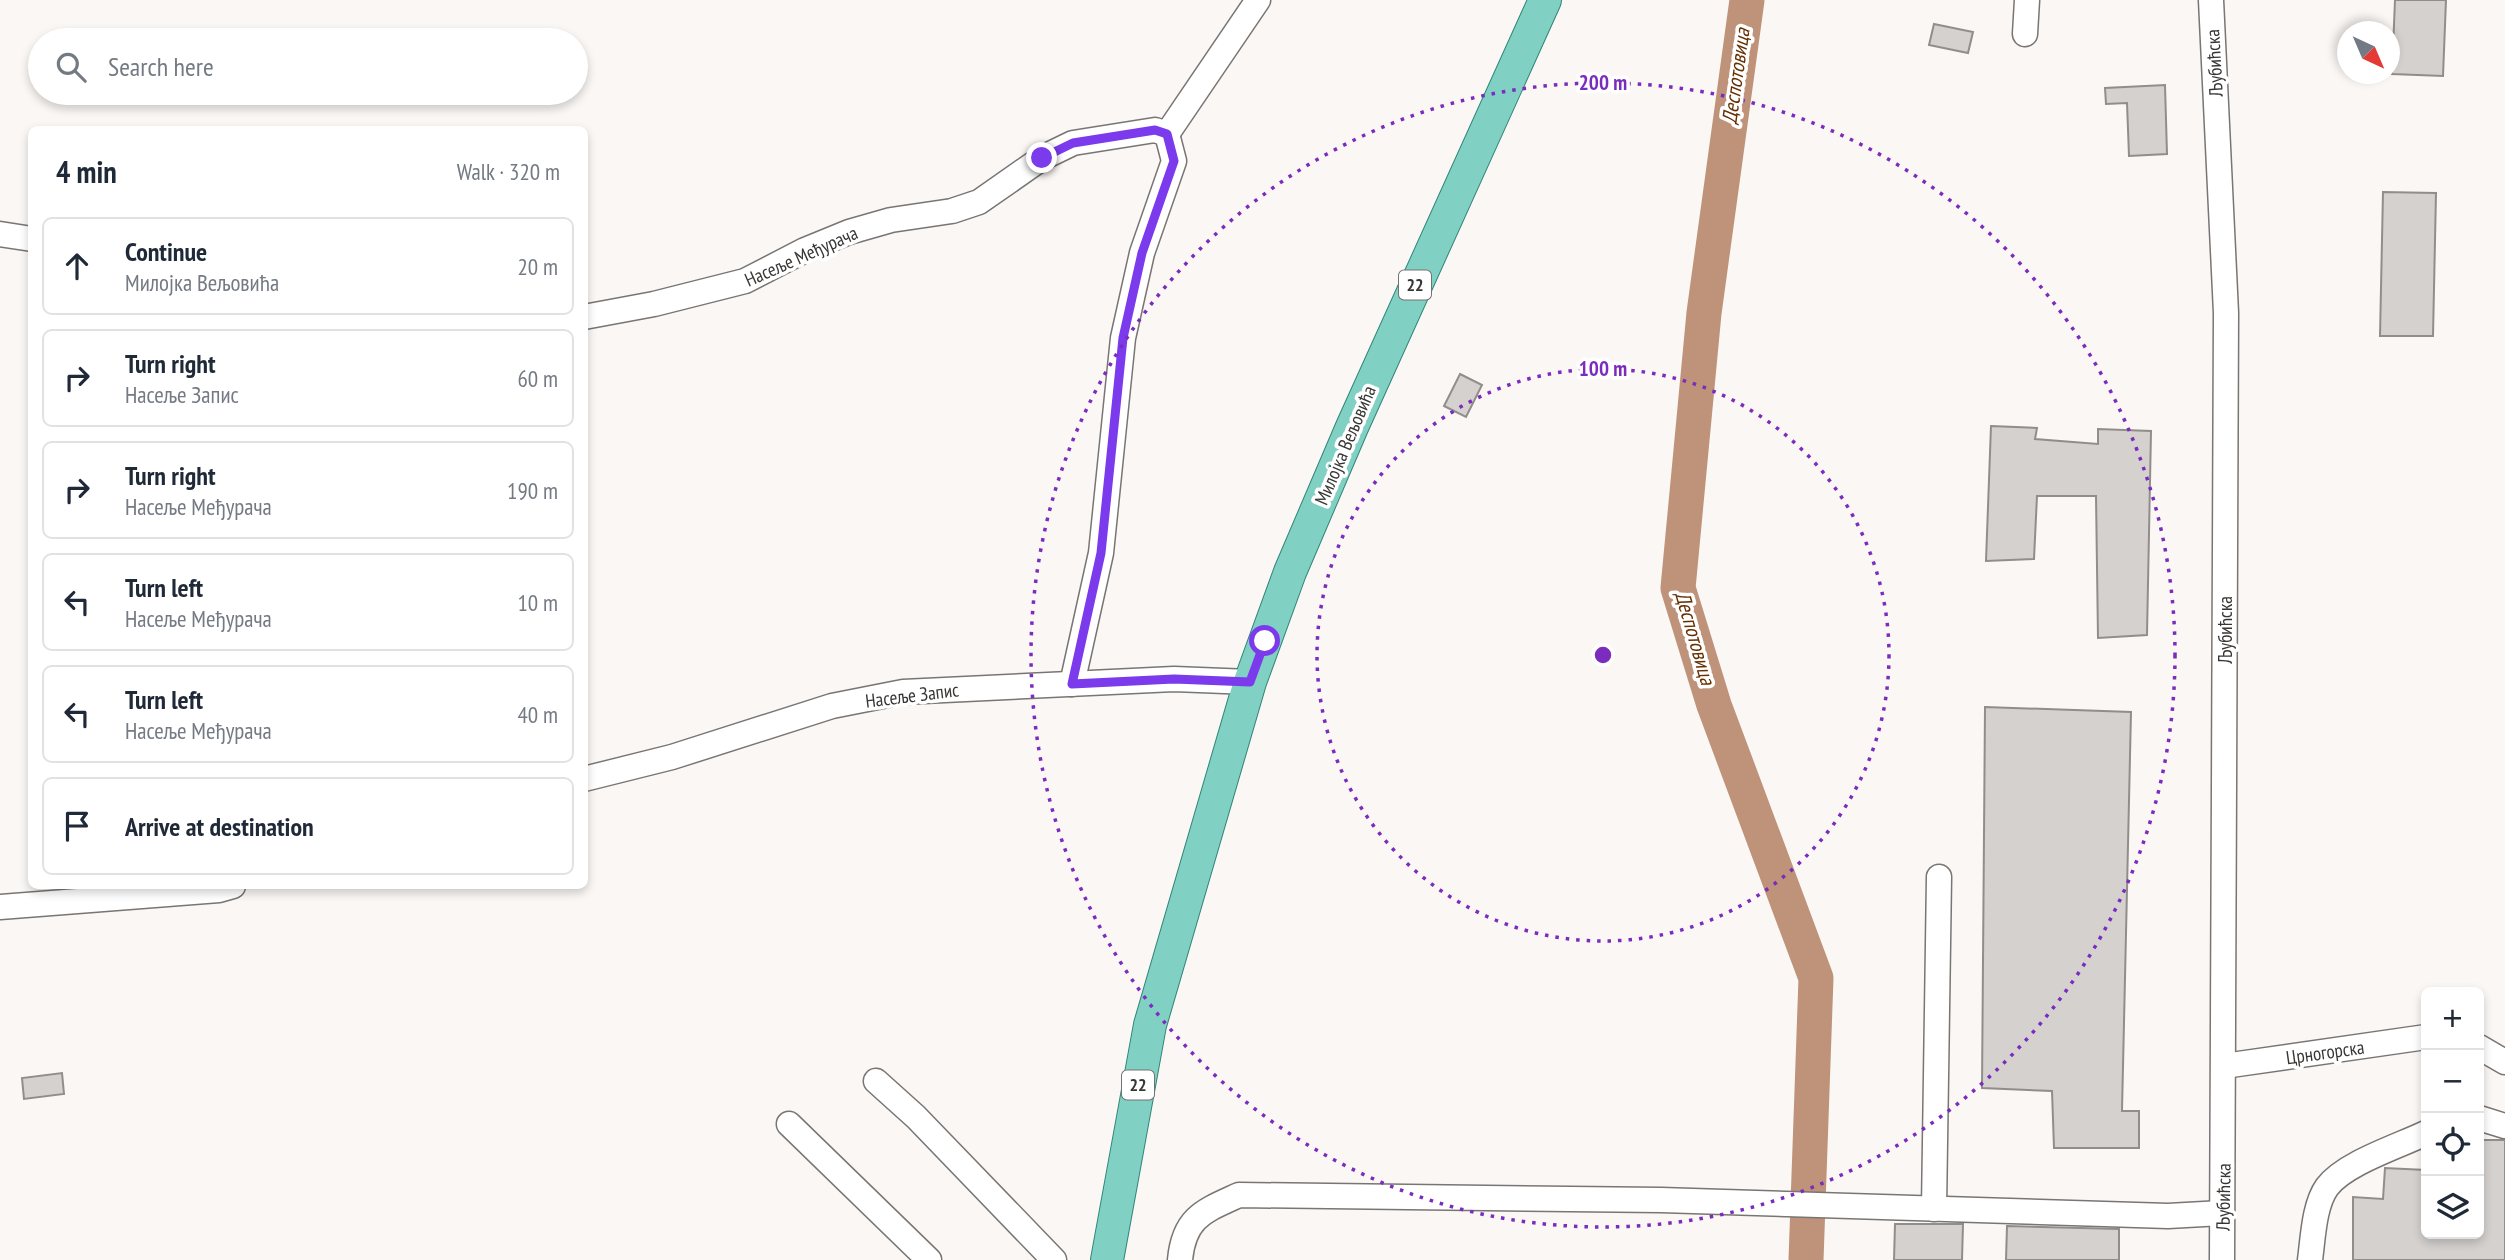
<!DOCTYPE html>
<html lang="en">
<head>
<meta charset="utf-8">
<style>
	:root { --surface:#fff; --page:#f6f6f7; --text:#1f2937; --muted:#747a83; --line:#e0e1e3 }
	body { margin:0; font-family:"PT Sans Narrow",sans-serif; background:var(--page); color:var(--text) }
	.controls { position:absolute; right:21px; bottom:21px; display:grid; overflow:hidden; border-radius:10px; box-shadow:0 4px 10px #0003 }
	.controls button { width:63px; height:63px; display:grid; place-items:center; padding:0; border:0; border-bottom:2px solid var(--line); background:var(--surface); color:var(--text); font:35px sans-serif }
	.compass { position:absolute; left:2337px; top:21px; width:63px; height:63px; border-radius:50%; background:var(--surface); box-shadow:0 4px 10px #0003; rotate:136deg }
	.stop { position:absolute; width:21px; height:21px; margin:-16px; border:5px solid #7c3aed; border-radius:50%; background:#fff }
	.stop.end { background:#7c3aed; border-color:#fff; box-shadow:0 2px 7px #0008 }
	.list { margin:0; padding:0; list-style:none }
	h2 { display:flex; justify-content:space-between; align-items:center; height:91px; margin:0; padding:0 28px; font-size:30px }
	h2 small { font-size:23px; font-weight:400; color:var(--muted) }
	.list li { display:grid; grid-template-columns:46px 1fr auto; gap:21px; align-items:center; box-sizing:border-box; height:98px; margin:0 14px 14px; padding:0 14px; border:2px solid var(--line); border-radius:10px }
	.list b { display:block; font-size:26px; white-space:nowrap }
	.list p { margin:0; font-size:23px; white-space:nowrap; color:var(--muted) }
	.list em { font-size:23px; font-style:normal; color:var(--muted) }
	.icon { flex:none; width:38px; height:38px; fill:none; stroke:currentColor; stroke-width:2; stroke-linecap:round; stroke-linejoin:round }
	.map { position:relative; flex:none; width:2505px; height:1260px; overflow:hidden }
	.search { position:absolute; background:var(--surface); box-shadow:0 4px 10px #0003; left:28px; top:28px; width:560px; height:77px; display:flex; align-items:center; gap:18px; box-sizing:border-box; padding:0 24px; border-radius:38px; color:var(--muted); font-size:26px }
	.panel { position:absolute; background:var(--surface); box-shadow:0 4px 10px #0003; left:28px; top:126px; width:560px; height:763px; border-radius:10px }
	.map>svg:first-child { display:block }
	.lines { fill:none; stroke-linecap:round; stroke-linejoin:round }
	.river { stroke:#be9379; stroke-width:35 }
	.building { fill:#d5d1cf; stroke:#918d8b; stroke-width:2 }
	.minor-casing { stroke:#797573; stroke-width:27 }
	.major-casing { stroke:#2f8577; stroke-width:34 }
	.minor { stroke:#fff; stroke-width:24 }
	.major { stroke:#80d0c3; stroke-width:32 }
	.route { stroke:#7c3aed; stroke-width:9 }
	.ring { fill:none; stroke:#7b2cbf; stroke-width:3.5; stroke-dasharray:3.5 7 }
	.labels { text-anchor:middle; stroke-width:7; stroke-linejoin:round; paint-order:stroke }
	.shield { fill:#fff; stroke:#737272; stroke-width:2 }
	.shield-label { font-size:18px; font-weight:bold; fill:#373635 }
	.street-label { font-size:19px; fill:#373635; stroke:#fff }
	.water-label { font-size:21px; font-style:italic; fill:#662f01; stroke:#fff }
	.centre { fill:#7b2cbf; stroke:#fff; stroke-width:3.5 }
	.ring-label { font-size:21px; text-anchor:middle; font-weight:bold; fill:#7b2cbf; stroke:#fff; stroke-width:7; stroke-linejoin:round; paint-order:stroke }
</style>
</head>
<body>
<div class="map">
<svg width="2505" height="1260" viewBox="0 0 2505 1260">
	<rect width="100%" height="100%" fill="#fbf7f4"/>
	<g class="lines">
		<path class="river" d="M1747,0L1704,313L1678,588L1714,705L1816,978L1806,1260"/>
	</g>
	<g class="building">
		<path d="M2395,0H2446L2443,76L2392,74Z"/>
		<path d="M1934,24L1973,32L1968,53L1929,45Z"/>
		<path d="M2165,85L2167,154L2129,156L2127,103L2106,104L2105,88Z"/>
		<path d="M2383,192L2436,193L2433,336H2380Z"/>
		<path d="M1460,374L1482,385L1466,417L1444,406Z"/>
		<path d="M1991,426L2037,428L2035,439L2098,444V429L2151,431L2147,635L2098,638L2096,496H2037L2034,559L1986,561Z"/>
		<path d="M1985,707L2131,712L2122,1111H2139V1148H2054L2052,1091L1982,1088Z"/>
		<path d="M62,1073L64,1094L24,1099L22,1078Z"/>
		<path d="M2479,1140H2505V1260H2353V1197L2383,1199L2385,1168L2426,1170V1234H2479Z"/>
		<path d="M1895,1224H1963L1962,1260H1894Z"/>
		<path d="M2007,1226L2119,1229V1260H2006Z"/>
	</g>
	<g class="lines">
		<defs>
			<g id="minor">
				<path d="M2211,0L2226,313L2222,1260"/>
				<path d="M2025,34L2027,0"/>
				<path d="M1167,134L1258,0"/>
				<path d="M0,234L32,239"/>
				<path d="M584,317L654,304L745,281L805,250L849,232L891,220L952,211L979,202L1042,158L1073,143L1155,130L1167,134L1174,161L1142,253L1123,338L1101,553L1072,684"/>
				<path d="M584,779L672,757L832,706L903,692L1174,679L1250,682"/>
				<path d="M0,907L219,890L233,886"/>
				<path d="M2479,1047L2505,1062"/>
				<path d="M2224,1066L2426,1037"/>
				<path d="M876,1081L916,1117L1054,1260"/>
				<path d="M2479,1118L2505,1126"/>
				<path d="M789,1124L929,1260"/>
				<path d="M1934,1209L1939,877"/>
				<path d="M1180,1260C1184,1217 1204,1211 1239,1195L1661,1200L2168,1216L2222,1213"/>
				<path d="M2310,1260C2313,1238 2314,1205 2327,1187C2345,1163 2399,1146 2426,1133"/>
			</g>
			<path id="major" d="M1107,1260L1150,1025L1250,682L1290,572L1352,427L1545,0"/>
		</defs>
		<use href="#minor" class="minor-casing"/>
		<use href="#major" class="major-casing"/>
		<use href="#minor" class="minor"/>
		<use href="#major" class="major"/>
	</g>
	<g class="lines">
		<path class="route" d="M1042,158L1073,143L1155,130L1167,134L1174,161L1142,253L1123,338L1101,553L1072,684L1174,679L1250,682L1265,641"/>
	</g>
	<g class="ring">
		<circle cx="1603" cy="655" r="286"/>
		<circle cx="1603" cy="655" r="572"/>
	</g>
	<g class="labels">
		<g class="shield">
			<rect x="1399" y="270.5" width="32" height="29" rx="5"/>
			<rect x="1122" y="1070.5" width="32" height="29" rx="5"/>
		</g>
		<g class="shield-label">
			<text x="1415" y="291">22</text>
			<text x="1138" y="1091">22</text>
		</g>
		<g class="street-label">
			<text transform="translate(2214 63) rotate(-93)" y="7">Љубићска</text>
			<text transform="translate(801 256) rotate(-24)" y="7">Насеље Међурача</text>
			<text transform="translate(1345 445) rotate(-67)" y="7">Милојка Вељовића</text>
			<text transform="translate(2225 630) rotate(-90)" y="7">Љубићска</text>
			<text transform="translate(912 695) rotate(-7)" y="7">Насеље Запис</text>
			<text transform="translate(2325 1052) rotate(-8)" y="7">Црногорска</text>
			<text transform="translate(2223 1197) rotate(-89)" y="7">Љубићска</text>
		</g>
		<g class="water-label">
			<text transform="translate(1736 76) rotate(-82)" y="7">Деспотовица</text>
			<text transform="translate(1695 638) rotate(74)" y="7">Деспотовица</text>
		</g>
	</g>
	<circle cx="1603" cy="655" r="10" class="centre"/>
	<g class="ring-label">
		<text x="1603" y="90">200 m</text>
		<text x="1603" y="376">100 m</text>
	</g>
</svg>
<div class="controls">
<button>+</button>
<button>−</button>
<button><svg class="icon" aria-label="locate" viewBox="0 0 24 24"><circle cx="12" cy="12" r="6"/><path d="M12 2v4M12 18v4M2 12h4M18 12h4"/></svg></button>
<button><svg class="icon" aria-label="layers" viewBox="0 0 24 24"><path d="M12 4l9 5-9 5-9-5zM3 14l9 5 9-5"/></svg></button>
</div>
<svg class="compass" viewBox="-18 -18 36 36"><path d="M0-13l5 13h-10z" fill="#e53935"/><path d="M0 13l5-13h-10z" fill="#747a83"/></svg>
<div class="stop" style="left:1265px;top:641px"></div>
<div class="stop end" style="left:1042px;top:158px"></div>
<div class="search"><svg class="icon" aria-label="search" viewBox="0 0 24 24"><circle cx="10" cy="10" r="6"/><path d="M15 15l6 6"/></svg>Search here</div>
<section class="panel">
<h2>4 min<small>Walk · 320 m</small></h2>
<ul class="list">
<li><svg class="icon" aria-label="ahead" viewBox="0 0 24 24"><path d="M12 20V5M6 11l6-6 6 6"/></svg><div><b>Continue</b><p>Милојка Вељовића</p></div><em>20 m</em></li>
<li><svg class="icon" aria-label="right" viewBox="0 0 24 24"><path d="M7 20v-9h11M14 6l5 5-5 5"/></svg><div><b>Turn right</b><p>Насеље Запис</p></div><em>60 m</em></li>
<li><svg class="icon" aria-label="right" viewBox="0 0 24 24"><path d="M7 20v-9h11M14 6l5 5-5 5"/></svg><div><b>Turn right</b><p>Насеље Међурача</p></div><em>190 m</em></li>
<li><svg class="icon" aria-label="left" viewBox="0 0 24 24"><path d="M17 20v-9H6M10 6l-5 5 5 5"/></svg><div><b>Turn left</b><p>Насеље Међурача</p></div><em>10 m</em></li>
<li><svg class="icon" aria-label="left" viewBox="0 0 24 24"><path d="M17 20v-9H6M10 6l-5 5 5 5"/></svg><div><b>Turn left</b><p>Насеље Међурача</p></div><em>40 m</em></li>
<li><svg class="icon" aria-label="arrive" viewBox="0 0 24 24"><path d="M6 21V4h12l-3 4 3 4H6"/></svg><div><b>Arrive at destination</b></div></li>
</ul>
</section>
</div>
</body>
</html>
